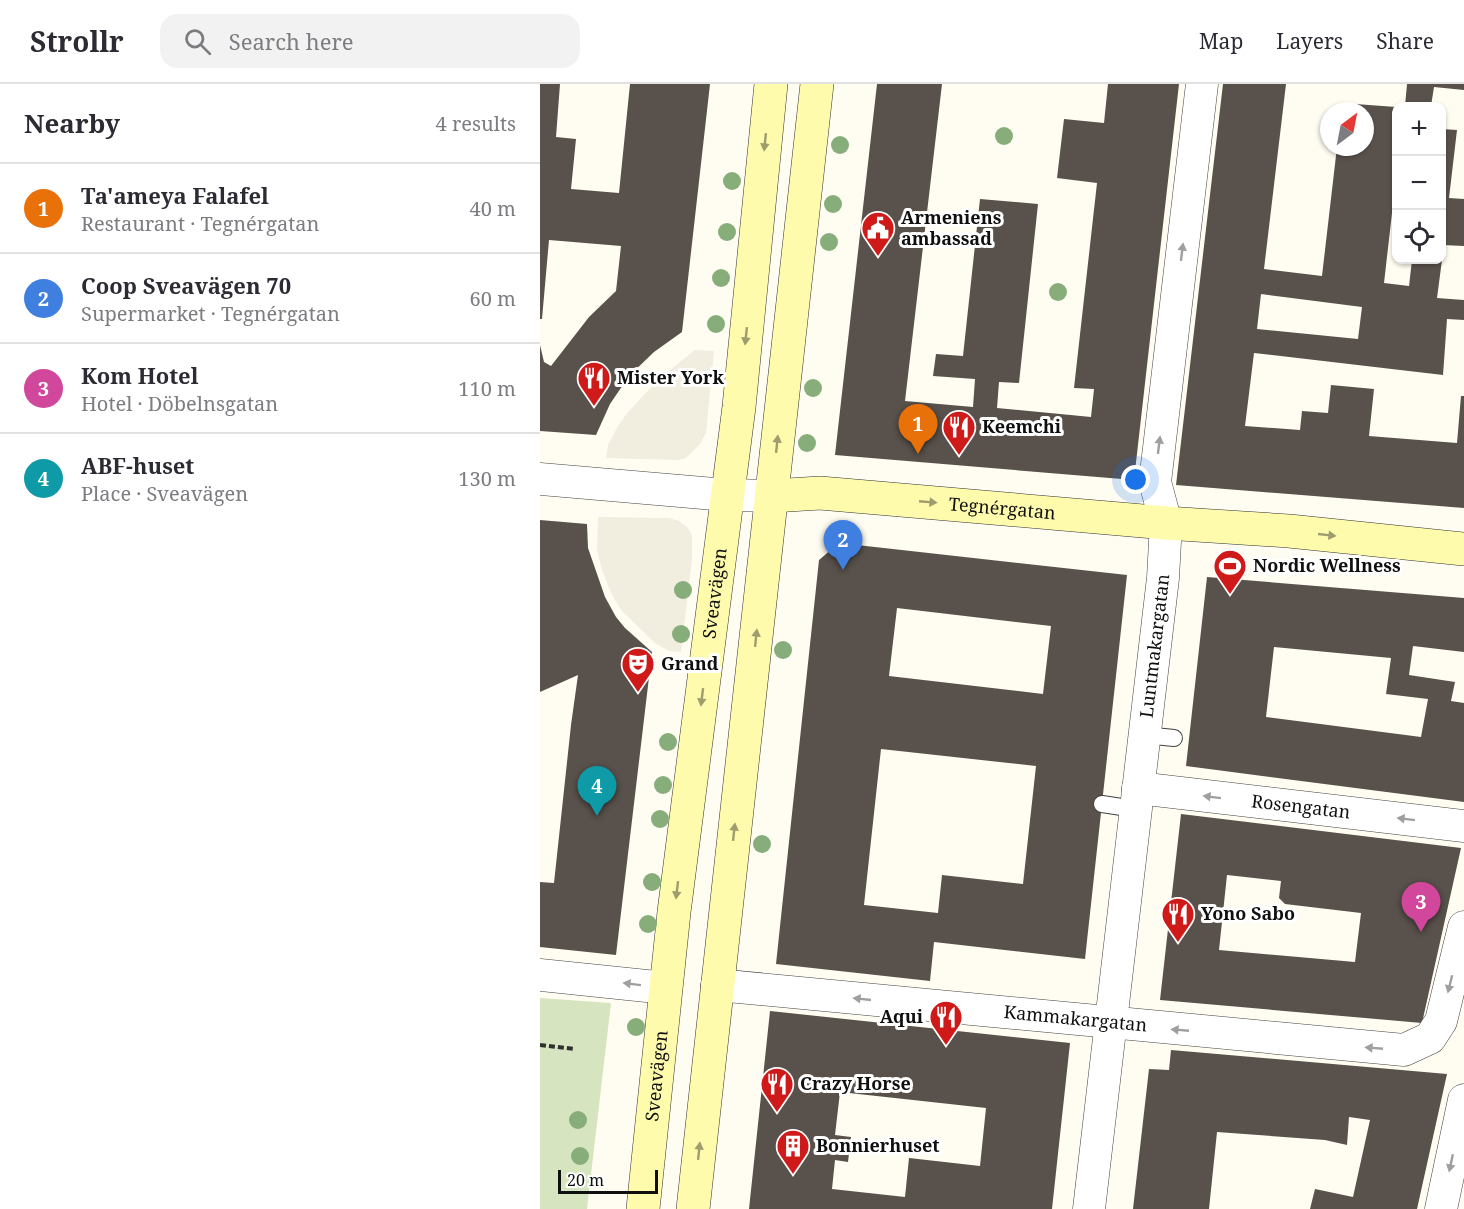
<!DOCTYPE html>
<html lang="en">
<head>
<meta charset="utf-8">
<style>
	:root { --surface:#fff; --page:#f2f2f3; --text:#2b2b33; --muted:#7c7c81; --line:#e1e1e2; --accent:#ce1b19 }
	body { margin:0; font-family:"Noto Serif",serif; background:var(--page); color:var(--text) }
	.controls { position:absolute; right:18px; top:18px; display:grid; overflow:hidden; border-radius:12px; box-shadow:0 2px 4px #0004 }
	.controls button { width:54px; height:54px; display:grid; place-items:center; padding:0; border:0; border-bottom:2px solid var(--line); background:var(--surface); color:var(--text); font:30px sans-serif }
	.compass { position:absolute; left:780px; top:18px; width:54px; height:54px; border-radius:50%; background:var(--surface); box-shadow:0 2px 4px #0004; rotate:32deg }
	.scale { position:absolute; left:18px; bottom:15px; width:100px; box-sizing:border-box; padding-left:6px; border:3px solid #0f0f0f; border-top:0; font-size:16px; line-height:21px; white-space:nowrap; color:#0f0f0f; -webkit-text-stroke:4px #fff; paint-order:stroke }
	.you { position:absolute; left:596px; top:396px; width:21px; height:21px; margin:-15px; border:4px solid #fff; border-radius:50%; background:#1a73e8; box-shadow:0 0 0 9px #1a73e833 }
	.badge { display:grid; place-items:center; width:39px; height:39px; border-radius:50%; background:var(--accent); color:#fff; font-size:20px; font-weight:700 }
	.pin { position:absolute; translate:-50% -50px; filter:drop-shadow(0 2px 3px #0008) }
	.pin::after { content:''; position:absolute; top:32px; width:21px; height:18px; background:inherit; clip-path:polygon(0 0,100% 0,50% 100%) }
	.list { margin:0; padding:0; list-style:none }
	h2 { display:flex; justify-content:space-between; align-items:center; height:78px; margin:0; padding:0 24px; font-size:26px }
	h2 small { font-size:20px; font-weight:400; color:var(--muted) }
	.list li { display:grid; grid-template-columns:39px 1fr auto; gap:18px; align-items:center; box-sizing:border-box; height:90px; padding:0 24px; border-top:2px solid var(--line) }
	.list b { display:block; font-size:22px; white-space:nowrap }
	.list p { margin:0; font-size:20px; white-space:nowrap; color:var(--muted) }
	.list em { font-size:20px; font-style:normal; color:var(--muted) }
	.icon { flex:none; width:33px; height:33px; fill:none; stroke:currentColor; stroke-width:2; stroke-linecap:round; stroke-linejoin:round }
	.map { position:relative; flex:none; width:924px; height:1125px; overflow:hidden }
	header { display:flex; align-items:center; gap:36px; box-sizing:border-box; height:84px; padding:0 30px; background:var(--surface); border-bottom:2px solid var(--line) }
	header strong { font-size:28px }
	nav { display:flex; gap:33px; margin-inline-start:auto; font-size:21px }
	.search { width:420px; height:54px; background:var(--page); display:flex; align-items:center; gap:15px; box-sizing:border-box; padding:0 21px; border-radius:18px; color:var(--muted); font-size:22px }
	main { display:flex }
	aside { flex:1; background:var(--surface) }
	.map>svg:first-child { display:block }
	.cemetery { fill:#d6e5bf }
	.plaza { fill:#f1eddf }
	.building { fill:#59514b; fill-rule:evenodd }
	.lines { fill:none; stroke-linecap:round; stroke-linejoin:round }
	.lane-casing { stroke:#424242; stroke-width:18 }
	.street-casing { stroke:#424242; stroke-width:33 }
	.secondary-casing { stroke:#313131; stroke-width:34 }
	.path { stroke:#313131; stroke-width:4; stroke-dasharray:6 3; stroke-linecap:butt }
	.lane { stroke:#fff; stroke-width:16 }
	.street { stroke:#fff; stroke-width:32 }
	.secondary { stroke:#fffbad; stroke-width:33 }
	.tree { fill:#87ae7a }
	.oneway { fill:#9f9d6e }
	.oneway2 { fill:#9f9f9f }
	.labels { text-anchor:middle; stroke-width:6; stroke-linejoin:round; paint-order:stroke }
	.poi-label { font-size:18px; font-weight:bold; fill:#0f0f0f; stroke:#fff; text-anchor:start }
	.street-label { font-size:18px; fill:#0f0f0f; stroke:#fff }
</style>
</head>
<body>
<header>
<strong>Strollr</strong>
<div class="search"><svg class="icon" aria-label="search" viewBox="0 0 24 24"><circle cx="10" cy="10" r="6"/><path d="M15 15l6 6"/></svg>Search here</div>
<nav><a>Map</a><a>Layers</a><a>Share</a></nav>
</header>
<main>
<aside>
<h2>Nearby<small>4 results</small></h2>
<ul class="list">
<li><span class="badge" style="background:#e8710a">1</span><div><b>Ta'ameya Falafel</b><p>Restaurant · Tegnérgatan</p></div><em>40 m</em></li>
<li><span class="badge" style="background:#3f7fe0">2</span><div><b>Coop Sveavägen 70</b><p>Supermarket · Tegnérgatan</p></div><em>60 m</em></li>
<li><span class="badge" style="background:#d1479c">3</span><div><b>Kom Hotel</b><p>Hotel · Döbelnsgatan</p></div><em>110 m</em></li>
<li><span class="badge" style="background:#0f9aa8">4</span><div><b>ABF-huset</b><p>Place · Sveavägen</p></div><em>130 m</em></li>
</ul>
</aside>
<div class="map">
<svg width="924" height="1125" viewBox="0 0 924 1125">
	<rect width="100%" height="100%" fill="#fffdf2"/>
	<path class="cemetery" d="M0,914L71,919L47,1125H0Z"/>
	<g class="plaza">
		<path d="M155,266L174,267L166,349L160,360L146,374L139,376L66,374L68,361L78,342L88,328L120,294Z"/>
		<path d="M58,433L129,434L139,437L147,443L152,451V475L141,568L129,567L115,559L82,527L71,509L62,486L57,466Z"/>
	</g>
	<g class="building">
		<path d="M0,0H20L16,53L36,55L31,105L79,109L90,0H170L142,248L114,268L89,292L70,320L56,351L0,347V261L4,278L11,282L49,233L76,207L81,162L9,156L2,235H0Z"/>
		<path d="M337,0H402L365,317L433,323L435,295L393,292L396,270L423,272L440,115L498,120L479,299L459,298L457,324L551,333L554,305L534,304L557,99L517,94L524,35L564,39L568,0H639L594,396L295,371Z"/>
		<path d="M683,0H746L724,185L782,192L797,63H825V27H801L802,19L856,23V94L844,199L869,202L872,176H902L897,214L924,216V236L907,235L903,291L714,269L705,342L760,346L762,327L788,329L791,301L834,305L829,352L917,359L921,312H924V424L636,401ZM721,210L822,223L818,255L717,245Z"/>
		<path d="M867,0H924V6L894,3L891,22H865Z"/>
		<path d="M902,45L917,46L909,114L924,115V162L902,161Z"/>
		<path d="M0,436L47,440L48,464L65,513L76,533L85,544L112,568L76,871L0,863V798L14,799L31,641L38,591L0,608Z"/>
		<path d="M299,459L587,491L545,875L394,858L390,897L236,880L279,476ZM357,524L511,542L503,610L349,592ZM341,665L496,682L483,800L402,791L398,829L324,821Z"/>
		<path d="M667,493L924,514V568L873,562L869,591L915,598L911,617L924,619V718L646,682ZM734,563L851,574L846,610L888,615L881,653L726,633Z"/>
		<path d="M641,730L921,764L882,939L620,916ZM687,791L741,797L739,814L745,820L821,829L815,878L679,866Z"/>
		<path d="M230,927L530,959L512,1125H209ZM300,1008L446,1024L440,1082L369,1074L365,1113L292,1105L295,1076L308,1078L311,1053L295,1051Z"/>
		<path d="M631,966L907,990L877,1125H770L775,1105L813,1113L830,1036L809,1033L807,1061L785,1056L677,1048L669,1125H593L609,985L629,986Z"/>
	</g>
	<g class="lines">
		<defs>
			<g id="lane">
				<path d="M604,651L634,654"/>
				<path d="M562,720L595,725"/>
			</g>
			<g id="street">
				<path d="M0,395L186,411L232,412"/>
				<path id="s1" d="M598,704L924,742"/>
				<path d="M0,891L126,904"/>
				<path id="s2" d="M177,901L864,966L890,954L901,937L924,843"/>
				<path id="s3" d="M549,1125L623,494L626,439L615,398L662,0"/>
				<path d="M901,1125L924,1016"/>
			</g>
			<g id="secondary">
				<path id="s4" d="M232,412L280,409L626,439L749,447L924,465"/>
				<path id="s5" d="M103,1125L134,828L199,323L231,0"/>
				<path d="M153,1125L277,0"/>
			</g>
		</defs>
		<use href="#lane" class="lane-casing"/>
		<use href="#street" class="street-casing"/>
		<use href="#secondary" class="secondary-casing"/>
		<path class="path" d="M0,961L35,965"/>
		<use href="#lane" class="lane"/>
		<use href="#street" class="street"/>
		<use href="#secondary" class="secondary"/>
	</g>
	<g class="tree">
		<circle cx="464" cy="52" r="9"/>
		<circle cx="300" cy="61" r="9"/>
		<circle cx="192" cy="97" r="9"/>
		<circle cx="293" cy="120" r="9"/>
		<circle cx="187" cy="148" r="9"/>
		<circle cx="289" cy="158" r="9"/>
		<circle cx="181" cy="194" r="9"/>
		<circle cx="518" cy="208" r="9"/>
		<circle cx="176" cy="240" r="9"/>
		<circle cx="273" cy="304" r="9"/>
		<circle cx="267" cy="359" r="9"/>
		<circle cx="143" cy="506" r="9"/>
		<circle cx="141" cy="550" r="9"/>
		<circle cx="243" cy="566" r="9"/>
		<circle cx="128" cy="658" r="9"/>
		<circle cx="123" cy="701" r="9"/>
		<circle cx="120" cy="735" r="9"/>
		<circle cx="222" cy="760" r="9"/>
		<circle cx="112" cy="798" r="9"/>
		<circle cx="108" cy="840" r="9"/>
		<circle cx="96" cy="943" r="9"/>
		<circle cx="38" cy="1036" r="9"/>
		<circle cx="40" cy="1072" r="9"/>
	</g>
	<defs><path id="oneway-solid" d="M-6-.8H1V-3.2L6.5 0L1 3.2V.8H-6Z" transform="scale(1.5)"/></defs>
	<g class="oneway">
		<use href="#oneway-solid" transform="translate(225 58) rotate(96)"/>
		<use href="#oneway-solid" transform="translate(206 252) rotate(96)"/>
		<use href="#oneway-solid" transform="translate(237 360) rotate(-84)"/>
		<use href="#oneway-solid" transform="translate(388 418) rotate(5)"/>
		<use href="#oneway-solid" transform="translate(787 451) rotate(6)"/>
		<use href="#oneway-solid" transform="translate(216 554) rotate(-84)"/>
		<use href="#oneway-solid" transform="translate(162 613) rotate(97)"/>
		<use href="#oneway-solid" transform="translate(194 748) rotate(-84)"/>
		<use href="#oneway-solid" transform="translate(137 806) rotate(97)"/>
		<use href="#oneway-solid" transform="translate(159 1067) rotate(-84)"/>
	</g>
	<g class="oneway2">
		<use href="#oneway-solid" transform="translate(642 168) rotate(-83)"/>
		<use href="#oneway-solid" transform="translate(619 361) rotate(-83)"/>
		<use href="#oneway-solid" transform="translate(672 713) rotate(-173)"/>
		<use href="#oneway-solid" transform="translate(866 735) rotate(-173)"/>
		<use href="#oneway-solid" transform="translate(92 900) rotate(-173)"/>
		<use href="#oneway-solid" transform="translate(910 900) rotate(104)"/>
		<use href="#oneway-solid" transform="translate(322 915) rotate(-174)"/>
		<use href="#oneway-solid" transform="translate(640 946) rotate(-175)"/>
		<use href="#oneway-solid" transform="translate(834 964) rotate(-175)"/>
		<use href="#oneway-solid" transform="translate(911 1079) rotate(102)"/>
	</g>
	<defs>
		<symbol id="civic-pin" viewBox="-11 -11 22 30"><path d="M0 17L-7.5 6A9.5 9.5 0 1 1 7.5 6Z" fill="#ce1b19" stroke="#fff"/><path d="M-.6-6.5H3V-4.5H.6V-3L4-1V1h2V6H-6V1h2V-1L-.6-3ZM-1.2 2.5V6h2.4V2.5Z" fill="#fff"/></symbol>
		<symbol id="restaurant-pin" viewBox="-11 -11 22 30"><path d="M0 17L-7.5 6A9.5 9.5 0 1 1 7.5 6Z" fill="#ce1b19" stroke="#fff"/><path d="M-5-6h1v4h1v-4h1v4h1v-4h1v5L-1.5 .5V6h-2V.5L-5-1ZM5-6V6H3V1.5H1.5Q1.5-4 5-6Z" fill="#fff"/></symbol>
		<symbol id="stadium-pin" viewBox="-11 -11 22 30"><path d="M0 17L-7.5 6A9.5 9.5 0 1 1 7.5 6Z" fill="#ce1b19" stroke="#fff"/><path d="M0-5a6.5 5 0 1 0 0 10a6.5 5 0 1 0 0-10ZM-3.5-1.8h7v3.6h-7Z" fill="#fff"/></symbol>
		<symbol id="theatre-pin" viewBox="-11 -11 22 30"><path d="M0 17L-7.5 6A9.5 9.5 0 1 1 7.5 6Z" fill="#ce1b19" stroke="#fff"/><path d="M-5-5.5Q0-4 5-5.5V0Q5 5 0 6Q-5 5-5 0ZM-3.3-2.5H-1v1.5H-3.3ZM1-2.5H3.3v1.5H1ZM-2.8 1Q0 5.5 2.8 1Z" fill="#fff"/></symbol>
		<symbol id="building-pin" viewBox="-11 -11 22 30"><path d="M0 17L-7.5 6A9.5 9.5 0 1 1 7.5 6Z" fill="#ce1b19" stroke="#fff"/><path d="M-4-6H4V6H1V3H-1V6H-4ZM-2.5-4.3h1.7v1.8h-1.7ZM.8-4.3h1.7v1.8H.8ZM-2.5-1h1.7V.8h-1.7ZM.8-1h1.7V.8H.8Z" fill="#fff"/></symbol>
	</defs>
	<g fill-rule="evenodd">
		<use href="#civic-pin" x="319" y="125" width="38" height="52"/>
		<use href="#restaurant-pin" x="35" y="275" width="38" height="52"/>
		<use href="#restaurant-pin" x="400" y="324" width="38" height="52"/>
		<use href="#stadium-pin" x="671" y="463" width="38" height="52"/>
		<use href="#theatre-pin" x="79" y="561" width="38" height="52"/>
		<use href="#restaurant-pin" x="619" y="811" width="38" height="52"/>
		<use href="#restaurant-pin" x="387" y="914" width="38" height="52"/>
		<use href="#restaurant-pin" x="218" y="981" width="38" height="52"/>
		<use href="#building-pin" x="234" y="1043" width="38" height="52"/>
	</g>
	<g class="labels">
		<g class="poi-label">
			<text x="361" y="140">Armeniens<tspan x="361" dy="21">ambassad</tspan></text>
			<text x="77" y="300">Mister York</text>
			<text x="442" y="349">Keemchi</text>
			<text x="713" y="488">Nordic Wellness</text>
			<text x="121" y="586">Grand</text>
			<text x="661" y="836">Yono Sabo</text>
			<text x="383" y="939" text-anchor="end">Aqui</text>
			<text x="260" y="1006">Crazy Horse</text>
			<text x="276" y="1068">Bonnierhuset</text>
		</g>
		<g class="street-label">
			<text dy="6" stroke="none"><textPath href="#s4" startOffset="231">Tegnérgatan</textPath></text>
			<text dy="6" stroke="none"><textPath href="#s5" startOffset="620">Sveavägen</textPath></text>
			<text dy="6" stroke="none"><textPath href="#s3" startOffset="567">Luntmakargatan</textPath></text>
			<text dy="6" stroke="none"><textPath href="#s1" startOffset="164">Rosengatan</textPath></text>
			<text dy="6" stroke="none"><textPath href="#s2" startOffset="360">Kammakargatan</textPath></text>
			<text dy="6" stroke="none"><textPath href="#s5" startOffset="134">Sveavägen</textPath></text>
		</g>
	</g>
</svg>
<div class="controls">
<button>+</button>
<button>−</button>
<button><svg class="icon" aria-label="locate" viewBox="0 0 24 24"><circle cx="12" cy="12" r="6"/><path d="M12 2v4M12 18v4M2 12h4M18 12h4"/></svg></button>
</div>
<svg class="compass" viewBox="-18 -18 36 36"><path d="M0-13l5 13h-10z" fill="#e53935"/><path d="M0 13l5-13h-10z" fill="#7c7c81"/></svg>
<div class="scale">20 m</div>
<div class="you"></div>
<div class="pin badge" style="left:378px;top:370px;background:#e8710a">1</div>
<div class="pin badge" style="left:303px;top:486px;background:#3f7fe0">2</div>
<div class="pin badge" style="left:881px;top:848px;background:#d1479c">3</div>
<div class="pin badge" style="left:57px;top:732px;background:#0f9aa8">4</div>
</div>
</main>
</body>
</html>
